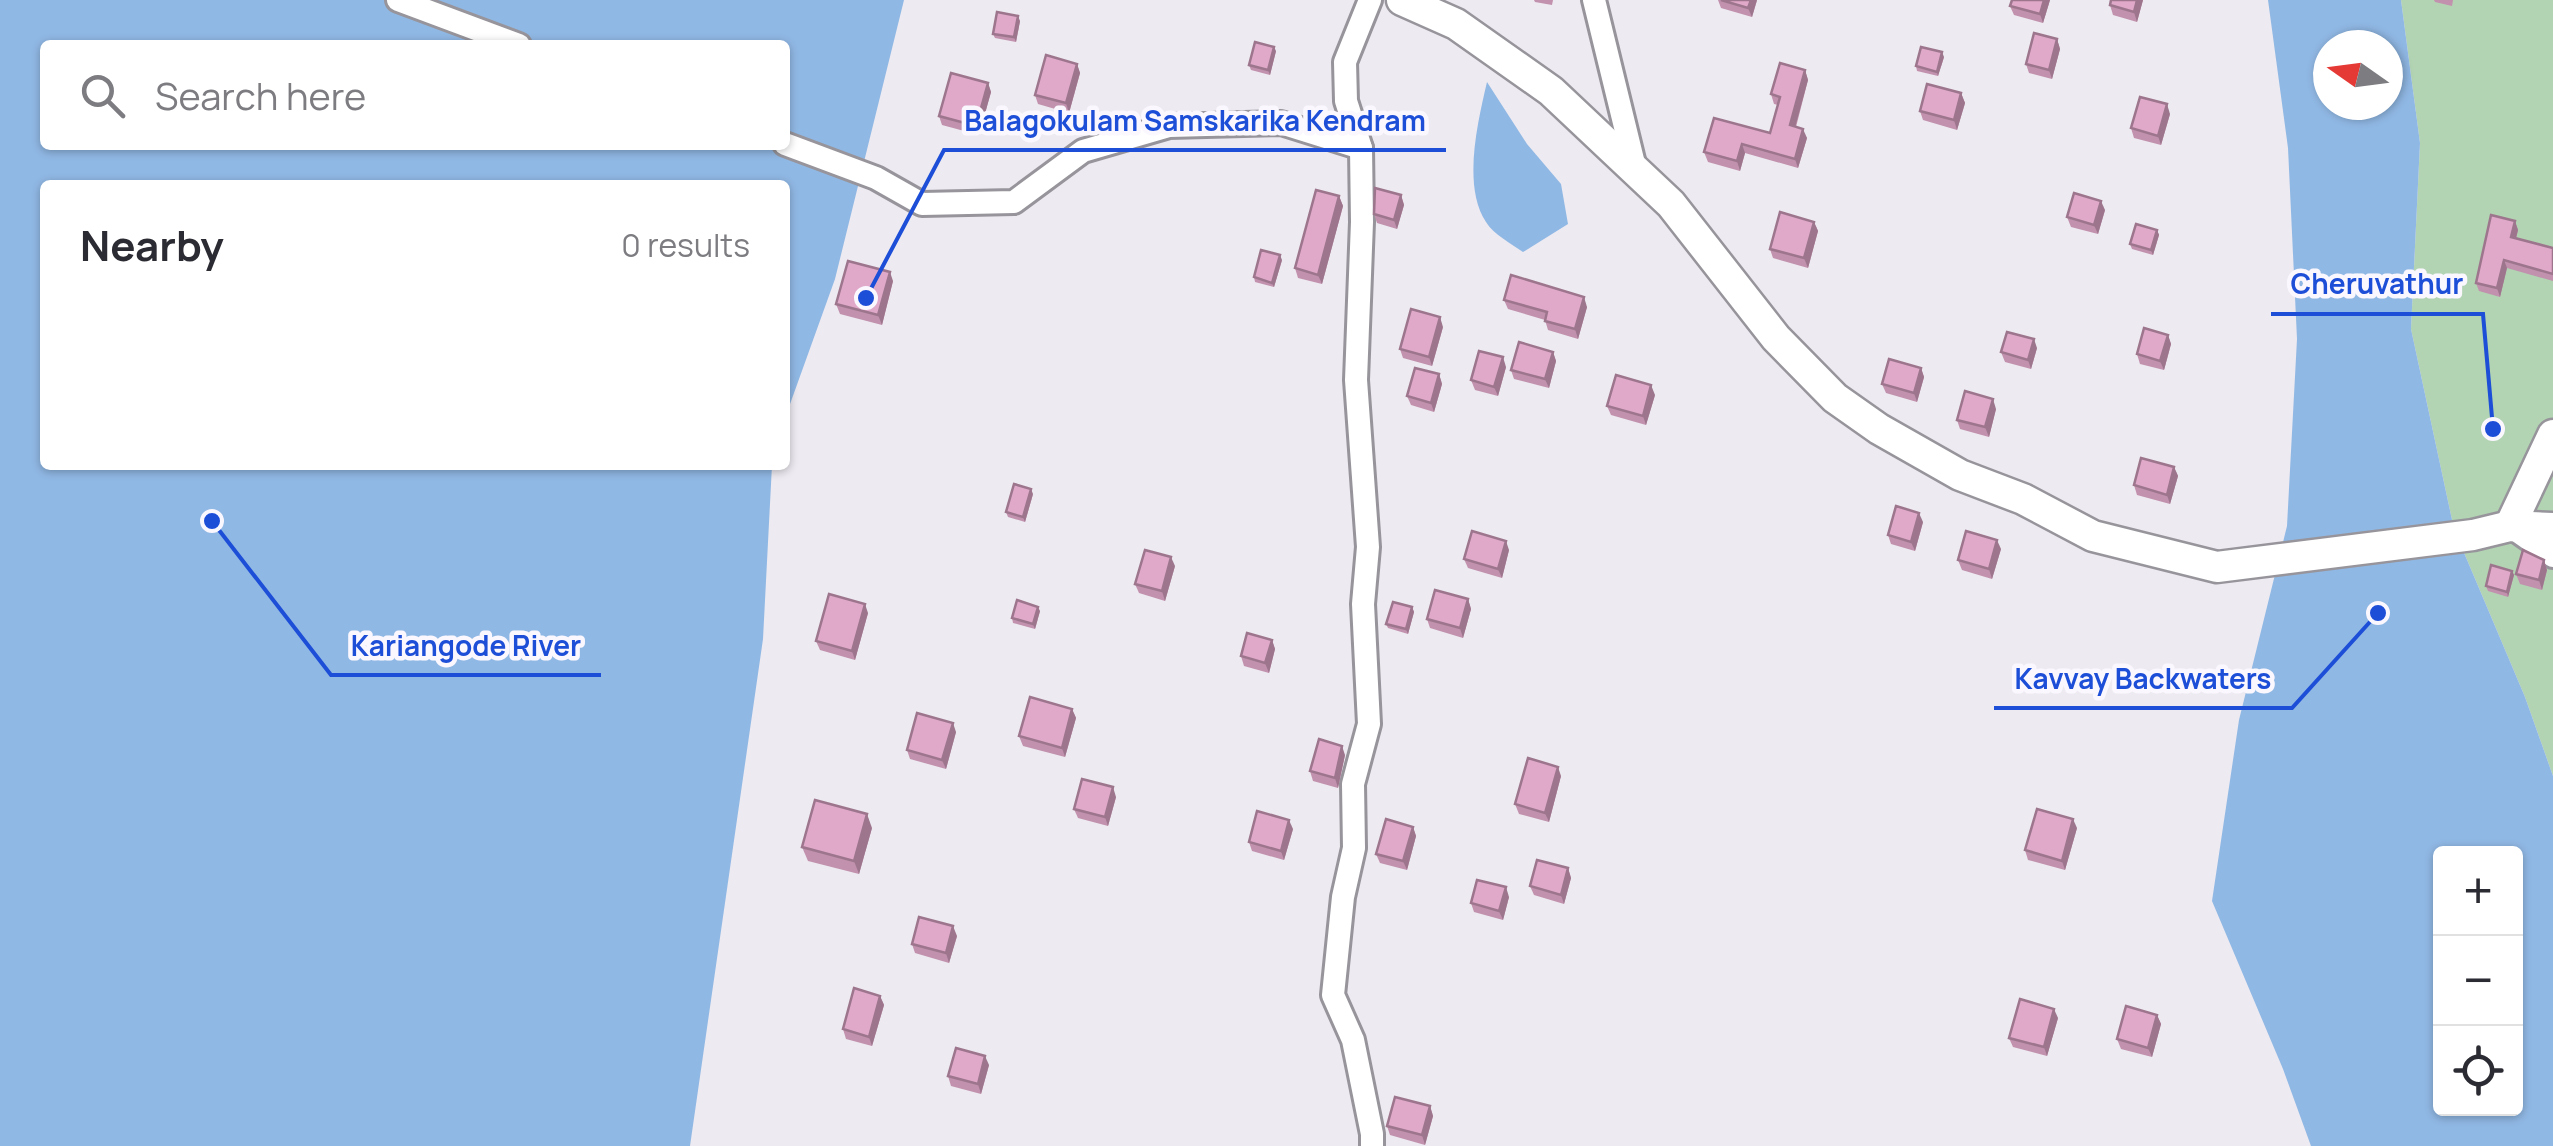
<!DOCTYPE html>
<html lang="en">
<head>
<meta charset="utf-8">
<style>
	:root { --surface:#fff; --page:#f7f7f7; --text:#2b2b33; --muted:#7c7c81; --line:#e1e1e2 }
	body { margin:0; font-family:Manrope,sans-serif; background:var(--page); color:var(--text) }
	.controls { position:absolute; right:30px; bottom:30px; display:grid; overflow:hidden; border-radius:10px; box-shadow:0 2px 8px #0004 }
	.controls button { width:90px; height:90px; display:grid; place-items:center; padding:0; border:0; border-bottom:2px solid var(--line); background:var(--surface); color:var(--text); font:50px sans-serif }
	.compass { position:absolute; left:2313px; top:30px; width:90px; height:90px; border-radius:50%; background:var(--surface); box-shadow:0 2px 8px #0004; rotate:284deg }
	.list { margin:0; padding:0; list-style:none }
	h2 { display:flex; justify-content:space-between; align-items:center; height:130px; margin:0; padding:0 40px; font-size:42px }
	h2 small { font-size:32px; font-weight:400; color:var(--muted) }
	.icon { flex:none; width:55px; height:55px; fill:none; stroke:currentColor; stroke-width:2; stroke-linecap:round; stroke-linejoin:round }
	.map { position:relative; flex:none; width:2553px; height:1146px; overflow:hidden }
	.search { position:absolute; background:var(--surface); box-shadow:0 2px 8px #0004; left:40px; top:40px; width:750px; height:110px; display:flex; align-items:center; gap:25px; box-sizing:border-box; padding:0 35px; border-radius:10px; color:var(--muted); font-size:38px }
	.panel { position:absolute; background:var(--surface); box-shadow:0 2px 8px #0004; left:40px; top:180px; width:750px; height:290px; border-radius:10px }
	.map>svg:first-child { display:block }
	.green { fill:#b2d4b3 }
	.water { fill:#90b8e4; fill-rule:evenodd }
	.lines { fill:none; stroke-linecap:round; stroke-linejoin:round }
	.street-casing { stroke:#97959b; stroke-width:28 }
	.secondary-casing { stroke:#97959b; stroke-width:35 }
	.street { stroke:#fff; stroke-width:22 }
	.secondary { stroke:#fff; stroke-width:30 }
	.wall { fill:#c191ad }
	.shaded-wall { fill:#9d768d }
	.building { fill:#e0a9c9; stroke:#9d768d; stroke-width:2.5 }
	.leader { fill:none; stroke:#1d4ed8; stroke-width:4 }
	.callout-dot { fill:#1d4ed8; stroke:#faf7fe; stroke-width:4 }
	.callout-label { font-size:28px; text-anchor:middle; font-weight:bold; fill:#1d4ed8; stroke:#faf7fe; stroke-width:9; stroke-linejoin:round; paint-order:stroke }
</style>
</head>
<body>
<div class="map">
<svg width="2553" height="1146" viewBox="0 0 2553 1146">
	<rect width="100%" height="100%" fill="#edeaf1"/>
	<path class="green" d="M2401,0H2553V776L2525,697L2454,529L2411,329L2420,143Z"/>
	<g class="water">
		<path d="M0,0H904L835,279L785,418V185H45V465H772L763,639L690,1146H0ZM45,45H785V145H45Z"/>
		<path d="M2268,0H2401L2420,143L2411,329L2454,529L2525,697L2553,776V1146H2311L2283,1069L2212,901L2239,720L2287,526L2297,339L2288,148ZM2328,45H2388V105H2328ZM2440,854H2516V1108H2440Z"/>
		<path d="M1487,82L1527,144L1561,184L1568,224L1523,252C1512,244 1493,234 1486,222C1462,186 1478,121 1487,82Z"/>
	</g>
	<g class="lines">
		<defs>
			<g id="street">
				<path d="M398,0L519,45"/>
				<path d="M1370,0L1345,62L1346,101L1361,148L1362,222L1356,380L1368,547L1363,604L1369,724L1353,784L1354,848L1343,897L1333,995L1353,1040L1372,1134V1146"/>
				<path d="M1594,0L1636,172"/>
				<path d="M785,144L876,178L922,204L1014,202L1083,151L1169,126L1281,123L1361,148"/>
				<path d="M2510,526L2553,556"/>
			</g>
			<g id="secondary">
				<path d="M1402,0L1456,24L1551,91L1671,204L1776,338L1835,398L1879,429L1960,475L2023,499L2093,536L2217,567L2473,535L2510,526L2553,528"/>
				<path d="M2510,526L2553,435"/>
			</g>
		</defs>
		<use href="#street" class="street-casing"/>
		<use href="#secondary" class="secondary-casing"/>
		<use href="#street" class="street"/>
		<use href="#secondary" class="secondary"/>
	</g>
	<g class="wall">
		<path d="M1534,0H1553L1552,5L1535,2Z"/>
		<path d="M1718,0H1757L1752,17L1721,8Z"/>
		<path d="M2050,0L2043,23L2014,15L2010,6Z"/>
		<path d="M2143,0L2137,22L2113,15L2110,5Z"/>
		<path d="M2434,0H2453L2452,6L2435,2Z"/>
		<path d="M1020,21L1016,42L995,38L993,34Z"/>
		<path d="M2057,39L2060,49L2052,79L2029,73L2026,64Z"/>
		<path d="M1276,51L1270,75L1251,70L1249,65Z"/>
		<path d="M1944,57L1938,76L1917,71L1916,66Z"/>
		<path d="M1077,64L1080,73L1069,113L1038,104L1035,95Z"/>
		<path d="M1805,70L1808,80L1796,127L1807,138L1798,168L1745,153L1740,171L1708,162L1704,152L1770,133L1778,105L1774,104L1771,94Z"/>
		<path d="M988,83L991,92L979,135L942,125L939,116Z"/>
		<path d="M1961,93L1965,103L1957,130L1923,120L1920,111Z"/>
		<path d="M2170,114L2161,145L2134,138L2131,128Z"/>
		<path d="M1401,195L1404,205L1397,229L1377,223L1374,214Z"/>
		<path d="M1339,196L1343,206L1322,284L1298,278L1295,268Z"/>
		<path d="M2105,210L2098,234L2071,227L2067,217Z"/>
		<path d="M2515,221L2518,230L2516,239L2553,248V281L2507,268L2500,297L2479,291L2476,283Z"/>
		<path d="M1814,222L1818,231L1808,268L1773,258L1770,249Z"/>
		<path d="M2157,230L2159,235L2153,255L2132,249L2130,244Z"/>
		<path d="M1282,260L1274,287L1255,282L1254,277Z"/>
		<path d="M893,281L882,325L840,314L836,304Z"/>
		<path d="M1504,300L1587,307L1578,339L1548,330L1545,320L1508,309Z"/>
		<path d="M1443,327L1432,366L1403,358L1400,349Z"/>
		<path d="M2168,335L2171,344L2164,370L2140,364L2137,354Z"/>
		<path d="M2037,348L2031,369L2005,362L2001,352Z"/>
		<path d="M1553,352L1556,361L1549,388L1514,379L1511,370Z"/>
		<path d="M1506,367L1498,396L1475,390L1471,380Z"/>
		<path d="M1921,368L1924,377L1917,402L1886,393L1882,384Z"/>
		<path d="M1439,374L1442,384L1434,412L1411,405L1407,396Z"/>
		<path d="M1655,395L1646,425L1611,415L1607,406Z"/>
		<path d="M1996,409L1989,437L1960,429L1957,420Z"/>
		<path d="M2174,467L2178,476L2170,504L2137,495L2134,485Z"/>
		<path d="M1033,494L1025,522L1008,517L1006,512Z"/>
		<path d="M1923,522L1915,551L1891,544L1888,535Z"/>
		<path d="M2001,549L1992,579L1962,570L1958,560Z"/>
		<path d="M1509,550L1502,578L1468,568L1464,559Z"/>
		<path d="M2544,560L2547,570L2542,590L2520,584L2516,574Z"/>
		<path d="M1175,566L1165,601L1139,593L1135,584Z"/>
		<path d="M2512,571L2514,575L2508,597L2488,591L2486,586Z"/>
		<path d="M1468,599L1471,609L1463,638L1430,628L1427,619Z"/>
		<path d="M1412,607L1414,612L1408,634L1388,628L1386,624Z"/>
		<path d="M1040,611L1035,629L1013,623L1012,618Z"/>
		<path d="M868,613L855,660L820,650L816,641Z"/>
		<path d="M1272,640L1275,649L1269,673L1244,666L1241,656Z"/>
		<path d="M1072,709L1076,718L1065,757L1023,746L1019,736Z"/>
		<path d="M956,732L946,769L910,759L907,750Z"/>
		<path d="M1345,755L1338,788L1313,781L1310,771Z"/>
		<path d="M1561,776L1549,822L1519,814L1515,804Z"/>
		<path d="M1116,797L1108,826L1078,818L1074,809Z"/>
		<path d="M1413,827L1416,836L1407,870L1380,863L1376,854Z"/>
		<path d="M872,828L859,874L808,861L802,847Z"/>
		<path d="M2077,828L2065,870L2028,860L2025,850Z"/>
		<path d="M1293,829L1284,860L1252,851L1249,842Z"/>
		<path d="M1568,868L1571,878L1564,904L1534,895L1530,886Z"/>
		<path d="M1509,897L1503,920L1474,912L1471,903Z"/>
		<path d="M957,936L949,963L915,953L912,944Z"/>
		<path d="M880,996L884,1005L872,1046L846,1039L843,1029Z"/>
		<path d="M2157,1015L2161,1024L2152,1057L2121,1049L2117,1039Z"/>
		<path d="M2058,1018L2047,1056L2013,1047L2009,1038Z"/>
		<path d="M989,1065L981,1094L951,1086L948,1076Z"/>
		<path d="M1430,1106L1433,1116L1425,1145L1390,1135L1387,1126Z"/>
	</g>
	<g class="shaded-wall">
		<path d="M1751,0H1757L1752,17L1748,8Z"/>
		<path d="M2044,0H2050L2043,23L2040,14Z"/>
		<path d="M2137,0H2143L2137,22L2134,12Z"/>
		<path d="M1018,16L1020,21L1016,42L1014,37Z"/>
		<path d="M2057,39L2060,49L2052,79L2049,70Z"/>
		<path d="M1274,47L1276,51L1270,75L1268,70Z"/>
		<path d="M1942,52L1944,57L1938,76L1937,72Z"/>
		<path d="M1077,64L1080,73L1069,113L1066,103Z"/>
		<path d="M1805,70L1808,80L1793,135L1790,125Z"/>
		<path d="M988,83L991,92L979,135L976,126Z"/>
		<path d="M1961,93L1965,103L1957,130L1954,120Z"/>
		<path d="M2167,104L2170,114L2161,145L2158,136Z"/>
		<path d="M1803,129L1807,138L1798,168L1795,159Z"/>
		<path d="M1742,144L1745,153L1740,171L1737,161Z"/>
		<path d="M1401,195L1404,205L1397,229L1394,220Z"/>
		<path d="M1339,196L1343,206L1322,284L1318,275Z"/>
		<path d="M2101,201L2105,210L2098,234L2094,225Z"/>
		<path d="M2515,221L2518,230L2514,246L2511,237Z"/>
		<path d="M1814,222L1818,231L1808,268L1804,258Z"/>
		<path d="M2157,230L2159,235L2153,255L2151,250Z"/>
		<path d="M1280,255L1282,260L1274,287L1272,283Z"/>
		<path d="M2504,260L2507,268L2500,297L2497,288Z"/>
		<path d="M890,272L893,281L882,325L878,315Z"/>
		<path d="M1584,297L1587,307L1578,339L1575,329Z"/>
		<path d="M1440,317L1443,327L1432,366L1429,357Z"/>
		<path d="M2168,335L2171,344L2164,370L2160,361Z"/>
		<path d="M2034,339L2037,348L2031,369L2028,360Z"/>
		<path d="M1553,352L1556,361L1549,388L1545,379Z"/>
		<path d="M1503,357L1506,367L1498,396L1494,387Z"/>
		<path d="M1921,368L1924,377L1917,402L1914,393Z"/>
		<path d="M1439,374L1442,384L1434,412L1431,403Z"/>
		<path d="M1651,385L1655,395L1646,425L1643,416Z"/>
		<path d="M1993,399L1996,409L1989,437L1985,427Z"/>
		<path d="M2174,467L2178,476L2170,504L2167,495Z"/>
		<path d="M1031,489L1033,494L1025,522L1023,517Z"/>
		<path d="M1919,513L1923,522L1915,551L1911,542Z"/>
		<path d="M1997,540L2001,549L1992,579L1989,569Z"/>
		<path d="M1506,541L1509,550L1502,578L1498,569Z"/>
		<path d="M1171,557L1175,566L1165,601L1162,591Z"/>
		<path d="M2544,560L2547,570L2542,590L2539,580Z"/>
		<path d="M2512,571L2514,575L2508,597L2507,592Z"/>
		<path d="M1468,599L1471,609L1463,638L1460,628Z"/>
		<path d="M865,604L868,613L855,660L852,651Z"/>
		<path d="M1038,607L1040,611L1035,629L1033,624Z"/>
		<path d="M1412,607L1414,612L1408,634L1406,629Z"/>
		<path d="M1272,640L1275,649L1269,673L1265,663Z"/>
		<path d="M1072,709L1076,718L1065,757L1062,748Z"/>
		<path d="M953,723L956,732L946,769L942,760Z"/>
		<path d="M1342,746L1345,755L1338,788L1335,778Z"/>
		<path d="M1558,767L1561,776L1549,822L1545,813Z"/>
		<path d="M1113,787L1116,797L1108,826L1105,817Z"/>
		<path d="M867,814L872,828L859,874L854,861Z"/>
		<path d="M2073,819L2077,828L2065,870L2062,861Z"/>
		<path d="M1289,820L1293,829L1284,860L1281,851Z"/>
		<path d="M1413,827L1416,836L1407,870L1403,861Z"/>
		<path d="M1568,868L1571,878L1564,904L1561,895Z"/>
		<path d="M1506,887L1509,897L1503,920L1499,911Z"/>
		<path d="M953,926L957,936L949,963L946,953Z"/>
		<path d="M880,996L884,1005L872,1046L869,1037Z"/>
		<path d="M2054,1009L2058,1018L2047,1056L2044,1047Z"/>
		<path d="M2157,1015L2161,1024L2152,1057L2148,1048Z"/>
		<path d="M985,1056L989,1065L981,1094L978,1084Z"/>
		<path d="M1430,1106L1433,1116L1425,1145L1422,1135Z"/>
	</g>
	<g class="building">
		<path d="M1721,0H1751L1748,8Z"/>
		<path d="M2012,0H2044L2040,14L2010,6Z"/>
		<path d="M2111,0H2137L2134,12L2110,5Z"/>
		<path d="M997,12L1018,16L1014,37L993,34Z"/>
		<path d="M2034,33L2057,39L2049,70L2026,64Z"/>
		<path d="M1255,42L1274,47L1268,70L1249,65Z"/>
		<path d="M1921,47L1942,52L1937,72L1916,66Z"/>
		<path d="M1046,55L1077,64L1066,103L1035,95Z"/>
		<path d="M1780,63L1805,70L1790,125L1803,129L1795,159L1742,144L1737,161L1704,152L1714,118L1770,133L1780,97L1771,94Z"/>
		<path d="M951,73L988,83L976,126L939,116Z"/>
		<path d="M1927,84L1961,93L1954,120L1920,111Z"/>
		<path d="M2140,97L2167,104L2158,136L2131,128Z"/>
		<path d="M1375,188L1401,195L1394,220L1374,214Z"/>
		<path d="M1316,190L1339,196L1318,275L1295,268Z"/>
		<path d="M2074,193L2101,201L2094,225L2067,217Z"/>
		<path d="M1780,212L1814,222L1804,258L1770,249Z"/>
		<path d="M2491,215L2515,221L2511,237L2553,248V274L2504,260L2497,288L2476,283Z"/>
		<path d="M2136,224L2157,230L2151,250L2130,244Z"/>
		<path d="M1261,250L1280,255L1272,283L1254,277Z"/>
		<path d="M848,261L890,272L878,315L836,304Z"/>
		<path d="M1511,275L1584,297L1575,329L1545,321L1547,312L1504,300Z"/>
		<path d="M1411,309L1440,317L1429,357L1400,349Z"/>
		<path d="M2144,328L2168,335L2160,361L2137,354Z"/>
		<path d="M2007,332L2034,339L2028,360L2001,352Z"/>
		<path d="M1519,342L1553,352L1545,379L1511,370Z"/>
		<path d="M1479,351L1503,357L1494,387L1471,380Z"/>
		<path d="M1889,359L1921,368L1914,393L1882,384Z"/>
		<path d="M1415,368L1439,374L1431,403L1407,396Z"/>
		<path d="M1616,375L1651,385L1643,416L1607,406Z"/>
		<path d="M1965,391L1993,399L1985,427L1957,420Z"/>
		<path d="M2141,458L2174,467L2167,495L2134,485Z"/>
		<path d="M1014,484L1031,489L1023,517L1006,512Z"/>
		<path d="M1896,506L1919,513L1911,542L1888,535Z"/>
		<path d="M1472,531L1506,541L1498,569L1464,559Z"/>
		<path d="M1966,531L1997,540L1989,569L1958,560Z"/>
		<path d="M1145,550L1171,557L1162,591L1135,584Z"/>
		<path d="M2523,550L2544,560L2539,580L2516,574Z"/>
		<path d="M2491,565L2512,571L2507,592L2486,586Z"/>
		<path d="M1435,590L1468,599L1460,628L1427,619Z"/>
		<path d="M829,594L865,604L852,651L816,641Z"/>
		<path d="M1017,600L1038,607L1033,624L1012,618Z"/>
		<path d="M1393,602L1412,607L1406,629L1386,624Z"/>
		<path d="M1247,633L1272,640L1265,663L1241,656Z"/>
		<path d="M1030,697L1072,709L1062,748L1019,736Z"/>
		<path d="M917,713L953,723L942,760L907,750Z"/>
		<path d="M1319,739L1342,746L1335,778L1310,771Z"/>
		<path d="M1528,758L1558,767L1545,813L1515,804Z"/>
		<path d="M1082,779L1113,787L1105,817L1074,809Z"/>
		<path d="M815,800L867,814L854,861L802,847Z"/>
		<path d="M2037,809L2073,819L2062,861L2025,850Z"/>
		<path d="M1257,811L1289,820L1281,851L1249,842Z"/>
		<path d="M1386,819L1413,827L1403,861L1376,854Z"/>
		<path d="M1537,860L1568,868L1561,895L1530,886Z"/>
		<path d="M1477,880L1506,887L1499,911L1471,903Z"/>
		<path d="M919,917L953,926L946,953L912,944Z"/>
		<path d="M854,988L880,996L869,1037L843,1029Z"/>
		<path d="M2020,999L2054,1009L2044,1047L2009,1038Z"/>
		<path d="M2126,1006L2157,1015L2148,1048L2117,1039Z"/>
		<path d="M956,1048L985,1056L978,1084L948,1076Z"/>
		<path d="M1395,1097L1430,1106L1422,1135L1387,1126Z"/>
	</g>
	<path class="leader" d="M866 298L944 150H1446M2493 429L2483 314H2271M212 521L331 675H601M2378 613L2292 708H1994"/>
	<g class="callout-dot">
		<circle cx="866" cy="298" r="10"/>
		<circle cx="2493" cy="429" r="10"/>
		<circle cx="212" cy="521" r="10"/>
		<circle cx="2378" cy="613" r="10"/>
	</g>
	<g class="callout-label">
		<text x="1195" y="131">Balagokulam Samskarika Kendram</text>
		<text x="2377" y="294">Cheruvathur</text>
		<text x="466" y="656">Kariangode River</text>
		<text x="2143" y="689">Kavvay Backwaters</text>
	</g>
</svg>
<div class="controls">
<button>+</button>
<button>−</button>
<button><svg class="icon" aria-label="locate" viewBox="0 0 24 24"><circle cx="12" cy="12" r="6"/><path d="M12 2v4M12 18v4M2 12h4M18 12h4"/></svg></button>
</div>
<svg class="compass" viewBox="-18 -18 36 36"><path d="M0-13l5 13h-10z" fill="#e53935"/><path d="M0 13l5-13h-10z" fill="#7c7c81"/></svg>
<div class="search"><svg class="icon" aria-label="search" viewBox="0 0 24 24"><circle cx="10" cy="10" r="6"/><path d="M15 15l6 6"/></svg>Search here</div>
<section class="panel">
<h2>Nearby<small>0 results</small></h2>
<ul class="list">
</ul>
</section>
</div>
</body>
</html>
